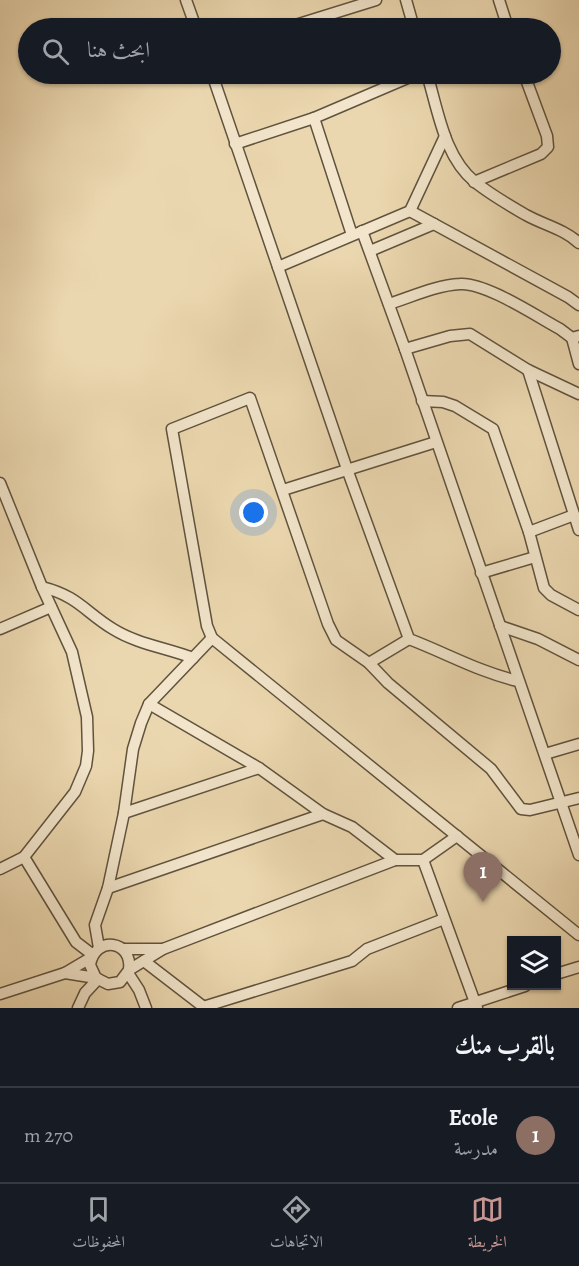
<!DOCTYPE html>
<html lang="ar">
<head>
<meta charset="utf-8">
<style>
	:root { --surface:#171b24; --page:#20242c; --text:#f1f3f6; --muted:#9ea1a6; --line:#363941; --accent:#c59692 }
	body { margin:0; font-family:Alegreya,Amiri,serif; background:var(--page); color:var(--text); direction:rtl }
	.controls { position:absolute; right:18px; bottom:18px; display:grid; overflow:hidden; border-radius:0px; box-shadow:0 2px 4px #0004 }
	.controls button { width:54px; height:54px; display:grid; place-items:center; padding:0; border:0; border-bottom:2px solid var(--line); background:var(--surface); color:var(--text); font:30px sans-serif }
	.you { position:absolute; left:254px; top:513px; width:21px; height:21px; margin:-15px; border:4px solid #fff; border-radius:50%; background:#1a73e8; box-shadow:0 0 0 9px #1a73e833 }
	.badge { display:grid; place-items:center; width:39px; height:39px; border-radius:50%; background:var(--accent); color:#fff; font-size:20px; font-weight:700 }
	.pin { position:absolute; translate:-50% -50px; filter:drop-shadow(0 2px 3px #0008) }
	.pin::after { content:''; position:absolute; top:32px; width:21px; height:18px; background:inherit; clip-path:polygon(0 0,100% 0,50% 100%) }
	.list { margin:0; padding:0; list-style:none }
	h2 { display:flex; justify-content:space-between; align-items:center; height:78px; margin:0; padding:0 24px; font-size:26px }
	h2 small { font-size:20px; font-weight:400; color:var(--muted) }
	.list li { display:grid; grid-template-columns:39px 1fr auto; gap:18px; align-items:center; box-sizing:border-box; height:96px; padding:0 24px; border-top:2px solid var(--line) }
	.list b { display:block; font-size:22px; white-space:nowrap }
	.list p { margin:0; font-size:20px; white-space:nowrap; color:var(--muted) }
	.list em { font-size:20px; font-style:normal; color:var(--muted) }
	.icon { flex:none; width:33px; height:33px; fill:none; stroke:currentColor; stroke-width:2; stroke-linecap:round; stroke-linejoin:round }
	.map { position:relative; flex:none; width:579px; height:1008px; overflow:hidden; direction:ltr }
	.search { position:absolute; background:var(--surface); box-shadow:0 2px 4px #0004; left:18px; right:18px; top:18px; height:66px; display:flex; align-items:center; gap:15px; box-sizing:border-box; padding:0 21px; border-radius:33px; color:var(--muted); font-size:22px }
	.sheet { height:174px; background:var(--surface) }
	nav { display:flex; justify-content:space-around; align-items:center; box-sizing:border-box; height:84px; border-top:2px solid var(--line); background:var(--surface); font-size:16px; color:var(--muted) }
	nav a { display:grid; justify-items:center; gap:3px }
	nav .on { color:var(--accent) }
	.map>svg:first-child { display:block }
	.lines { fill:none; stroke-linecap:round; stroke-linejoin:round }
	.minor-casing { stroke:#60533e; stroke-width:13 }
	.minor { stroke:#f2e5cb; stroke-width:10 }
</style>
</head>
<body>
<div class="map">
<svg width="579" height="1008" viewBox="0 0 579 1008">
	<rect width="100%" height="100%" fill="#ebd7af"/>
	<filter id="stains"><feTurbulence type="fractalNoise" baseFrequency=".00333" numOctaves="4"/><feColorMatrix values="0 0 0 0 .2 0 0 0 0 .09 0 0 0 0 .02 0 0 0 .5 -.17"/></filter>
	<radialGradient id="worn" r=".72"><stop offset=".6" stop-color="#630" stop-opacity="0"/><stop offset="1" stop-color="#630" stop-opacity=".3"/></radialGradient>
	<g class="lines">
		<defs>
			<g id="minor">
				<path d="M186,0L196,28"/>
				<path d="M406,0L414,28"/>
				<path d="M499,0L508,28"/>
				<path d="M286,28L376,0"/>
				<path d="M212,74L347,469L409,639C446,653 479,672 518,681"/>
				<path d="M427,74C438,110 444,157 475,182C491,195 509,205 526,215C544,225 564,229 579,243"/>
				<path d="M314,118L352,235"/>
				<path d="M235,144L314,118L417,74"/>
				<path d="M474,182L541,154L548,147L547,136L524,74"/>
				<path d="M410,211L434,224"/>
				<path d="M362,231L405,349L579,855"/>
				<path d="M370,251L434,224L568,297L579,305"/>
				<path d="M278,267L410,211L445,136"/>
				<path d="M389,304C411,297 437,285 460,284C485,282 536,316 560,329L572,338L579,336"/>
				<path d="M572,338L579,364"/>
				<path d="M405,349L450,336L470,334L528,370L579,394"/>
				<path d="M528,370L579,530"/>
				<path d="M422,401L443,402L455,406L493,429L529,532L544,588L551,595L579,610"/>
				<path d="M0,483L42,587L72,652L87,717L88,751L86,766L75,792L24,857L0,869"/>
				<path d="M283,490L436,442"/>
				<path d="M529,532L574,515"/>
				<path d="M481,573L535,557"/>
				<path d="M42,587C78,596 85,612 113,629C137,644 167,648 193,658"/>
				<path d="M500,626L538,639L579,660"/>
				<path d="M0,629L51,607"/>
				<path d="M369,663L409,639"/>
				<path d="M149,704L259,768L323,814L352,827L395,860"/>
				<path d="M545,754L579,744"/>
				<path d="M579,798L530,810L521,809L491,769L388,683L369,663L336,640L328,624L250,398L172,429L207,626L212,638L579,935"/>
				<path d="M124,813L259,768"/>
				<path d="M24,857L76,942L93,955"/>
				<path d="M423,860L477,1008"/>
				<path d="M108,888L323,814"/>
				<path d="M99,948L95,925L108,888L124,813L133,749L141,723L149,704L212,638"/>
				<path d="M124,949H163"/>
				<path d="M144,961L205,1008"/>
				<path d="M129,970L163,949L395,860H423L457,836"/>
				<path d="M65,973L96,978L108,984L120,982L129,970C133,940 95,935 90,965L96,978"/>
				<path d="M128,973L139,990L146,1008"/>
				<path d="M556,974L579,967"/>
				<path d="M0,994L65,973L92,957"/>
				<path d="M203,1007L352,961L367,949L444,919"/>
				<path d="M78,1008L85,993L98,979"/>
				<path d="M458,1008L525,986"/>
			</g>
		</defs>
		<use href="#minor" class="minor-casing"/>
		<use href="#minor" class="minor"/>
	</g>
	<rect width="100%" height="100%" filter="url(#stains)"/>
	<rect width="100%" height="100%" fill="url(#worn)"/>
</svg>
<div class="controls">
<button><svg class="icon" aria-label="layers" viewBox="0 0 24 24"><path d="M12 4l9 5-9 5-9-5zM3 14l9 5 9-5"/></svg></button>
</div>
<div class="you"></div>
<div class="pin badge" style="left:483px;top:902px;background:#8d6e63">1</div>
<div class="search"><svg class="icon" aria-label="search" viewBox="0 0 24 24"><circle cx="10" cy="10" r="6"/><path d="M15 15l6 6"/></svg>ابحث هنا</div>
</div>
<section class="sheet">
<h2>بالقرب منك<small></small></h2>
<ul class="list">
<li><span class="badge" style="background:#8d6e63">1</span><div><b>Ecole</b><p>مدرسة</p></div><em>270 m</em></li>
</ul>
</section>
<nav>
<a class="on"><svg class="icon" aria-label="map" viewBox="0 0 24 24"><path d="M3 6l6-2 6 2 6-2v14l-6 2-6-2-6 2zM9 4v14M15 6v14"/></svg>الخريطة</a>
<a><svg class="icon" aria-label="directions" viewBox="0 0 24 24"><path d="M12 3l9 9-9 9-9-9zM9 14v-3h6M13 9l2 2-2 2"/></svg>الاتجاهات</a>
<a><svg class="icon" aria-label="saved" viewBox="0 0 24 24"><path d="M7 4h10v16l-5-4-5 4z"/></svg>المحفوظات</a>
</nav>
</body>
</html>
